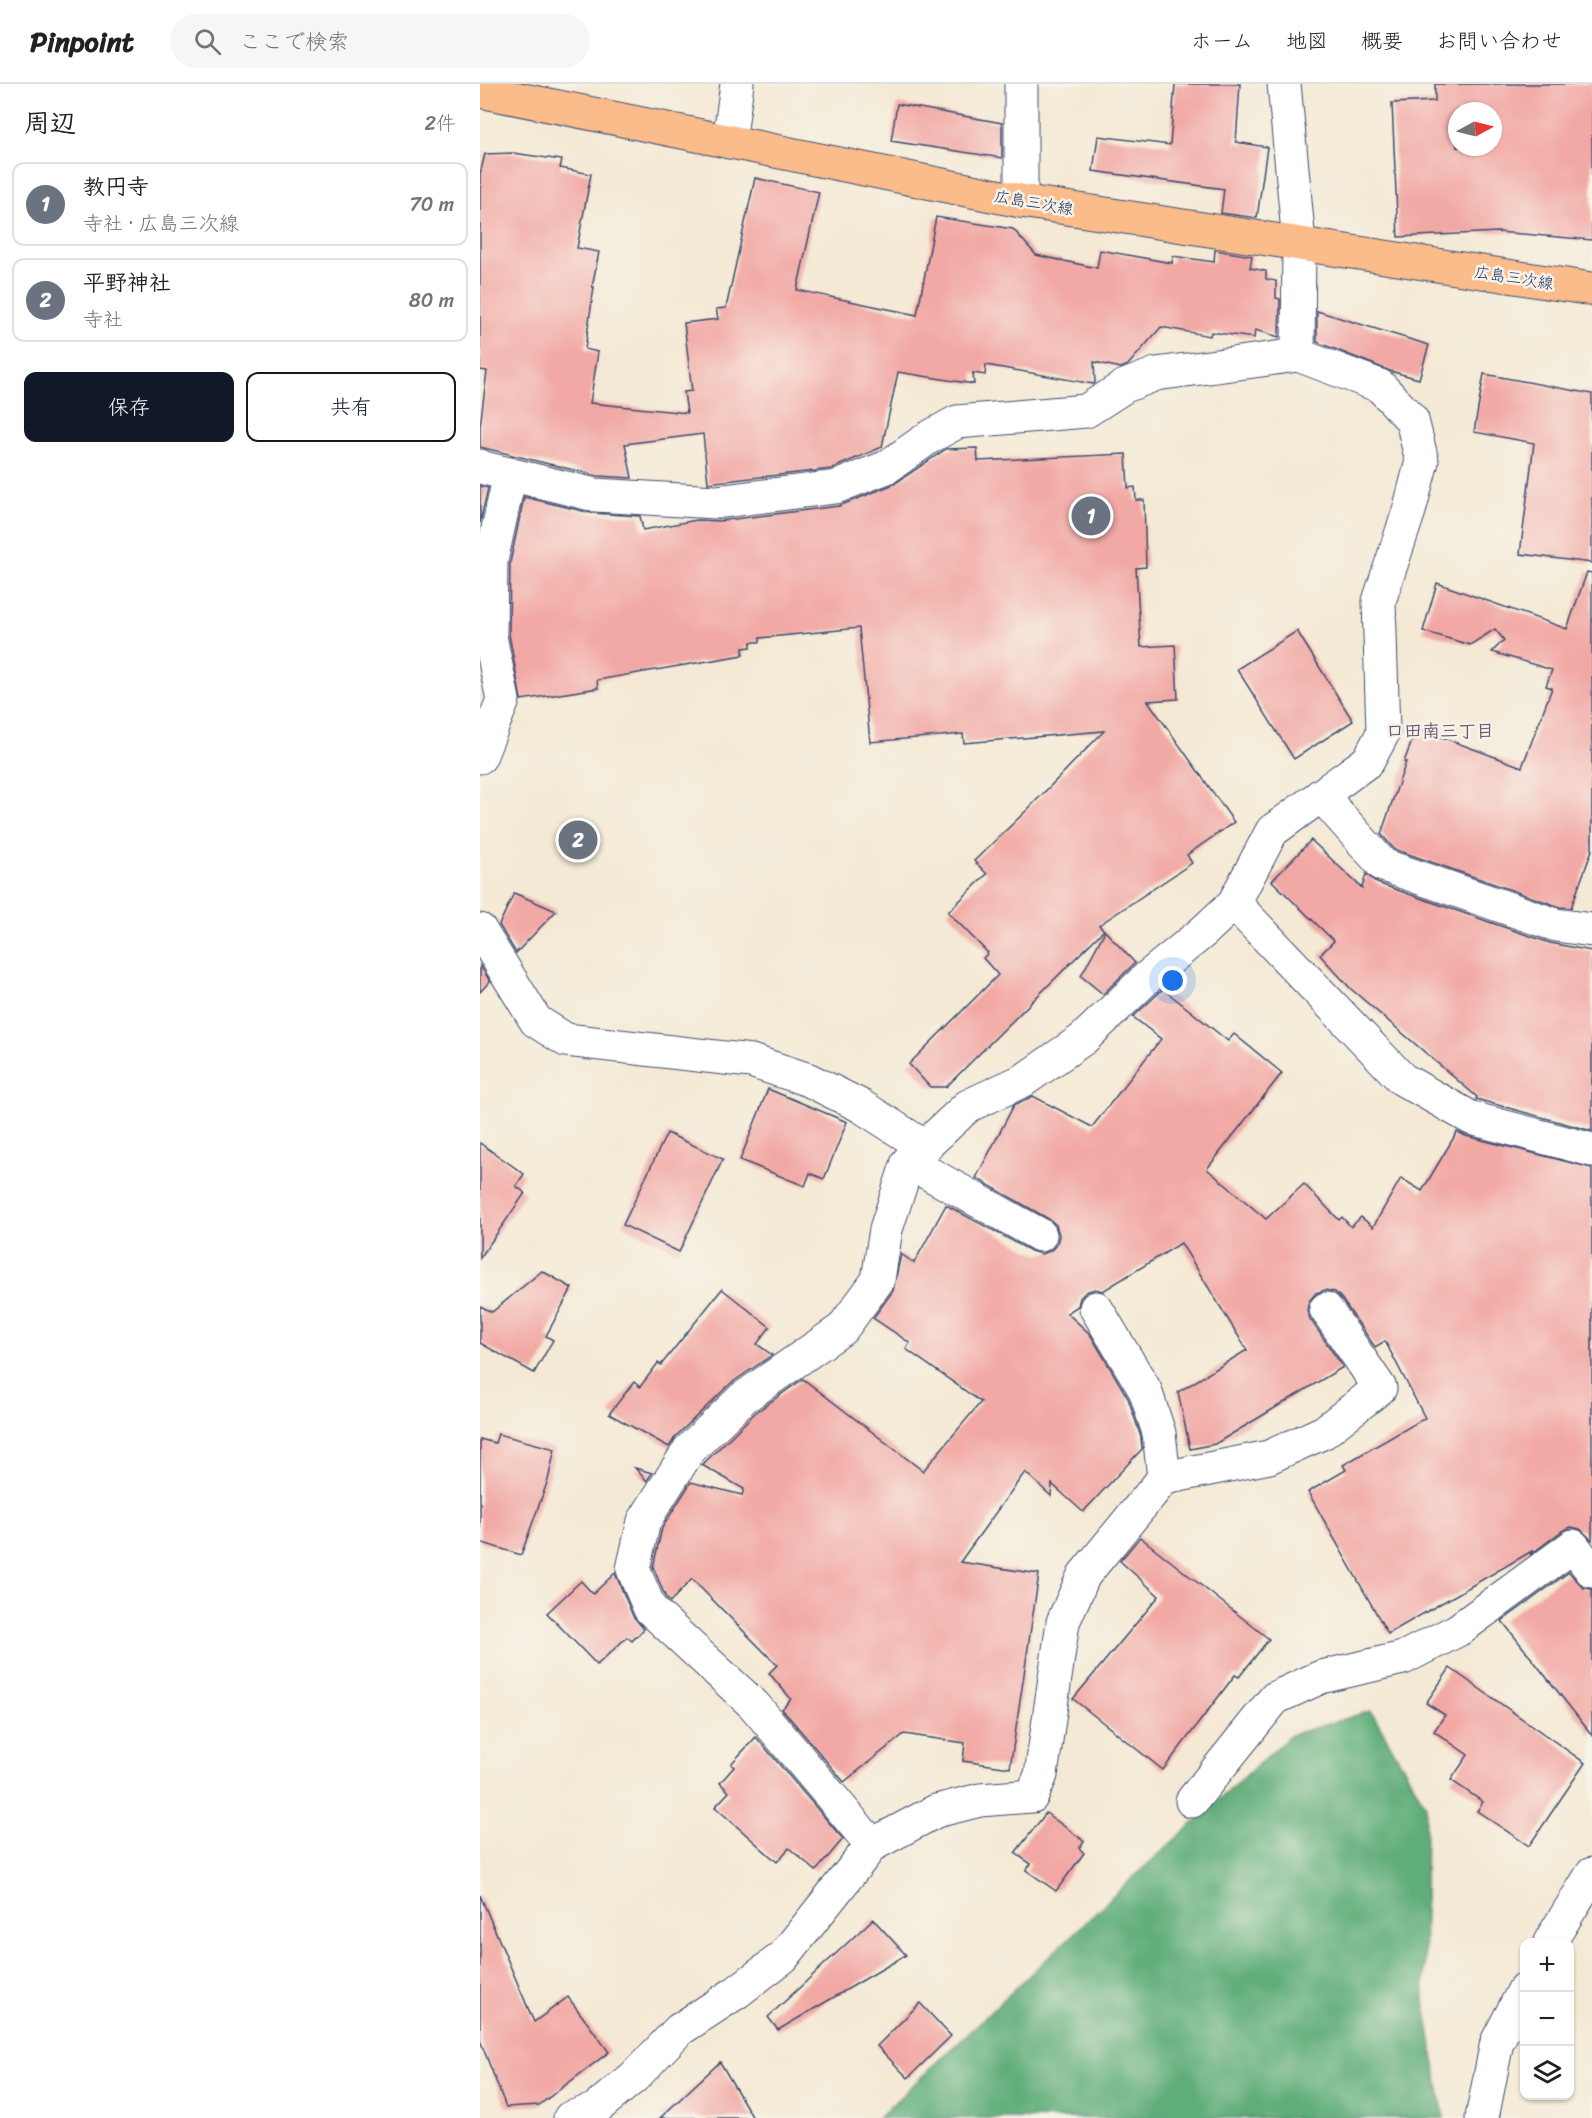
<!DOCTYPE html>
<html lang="ja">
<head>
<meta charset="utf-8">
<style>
	:root { --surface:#fff; --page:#f6f6f6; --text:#202124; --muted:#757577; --line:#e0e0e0; --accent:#111827 }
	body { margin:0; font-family:Sriracha,"Klee One",sans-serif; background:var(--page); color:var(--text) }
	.controls { position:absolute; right:18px; bottom:18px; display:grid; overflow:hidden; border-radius:12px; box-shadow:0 2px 4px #0004 }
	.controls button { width:54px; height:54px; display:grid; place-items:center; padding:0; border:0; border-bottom:2px solid var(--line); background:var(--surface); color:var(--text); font:30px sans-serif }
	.compass { position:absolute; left:968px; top:18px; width:54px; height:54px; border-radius:50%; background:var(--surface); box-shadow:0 2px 4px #0004; rotate:83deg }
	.you { position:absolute; left:693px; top:897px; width:21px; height:21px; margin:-15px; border:4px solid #fff; border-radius:50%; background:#1a73e8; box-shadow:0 0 0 9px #1a73e833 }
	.badge { display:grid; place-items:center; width:39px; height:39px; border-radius:50%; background:var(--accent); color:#fff; font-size:20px; font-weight:700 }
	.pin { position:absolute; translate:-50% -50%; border:3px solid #fff; box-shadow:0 2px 6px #0006 }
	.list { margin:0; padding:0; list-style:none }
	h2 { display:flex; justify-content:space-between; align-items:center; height:78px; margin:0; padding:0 24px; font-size:26px }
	h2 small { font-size:20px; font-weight:400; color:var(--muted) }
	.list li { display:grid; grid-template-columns:39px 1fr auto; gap:18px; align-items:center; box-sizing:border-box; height:84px; margin:0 12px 12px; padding:0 12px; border:2px solid var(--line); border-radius:12px }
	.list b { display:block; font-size:22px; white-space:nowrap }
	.list p { margin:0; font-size:20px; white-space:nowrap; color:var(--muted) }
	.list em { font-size:20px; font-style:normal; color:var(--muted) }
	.actions { display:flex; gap:12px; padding:18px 24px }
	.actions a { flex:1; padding:14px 0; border:2px solid var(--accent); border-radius:12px; text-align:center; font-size:21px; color:var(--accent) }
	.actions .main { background:var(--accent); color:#fff }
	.icon { flex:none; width:33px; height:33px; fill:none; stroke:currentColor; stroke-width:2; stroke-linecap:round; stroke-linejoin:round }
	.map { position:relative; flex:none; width:1112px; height:2034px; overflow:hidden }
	header { display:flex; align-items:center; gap:36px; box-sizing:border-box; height:84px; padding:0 30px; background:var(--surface); border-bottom:2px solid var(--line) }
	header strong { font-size:28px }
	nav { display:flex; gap:33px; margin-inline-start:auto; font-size:21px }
	.search { width:420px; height:54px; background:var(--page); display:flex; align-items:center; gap:15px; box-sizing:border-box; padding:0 21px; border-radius:33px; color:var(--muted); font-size:22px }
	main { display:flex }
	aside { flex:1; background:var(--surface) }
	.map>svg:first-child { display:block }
	.forest { fill:#5ead78; stroke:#3c6e6b; stroke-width:1.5 }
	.building { fill:#f2a8a4; fill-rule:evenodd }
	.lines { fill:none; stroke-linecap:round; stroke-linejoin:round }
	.street-casing { stroke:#3c4b70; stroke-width:35 }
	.primary-casing { stroke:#3c4b70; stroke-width:35 }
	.street { stroke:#fff; stroke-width:33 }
	.primary { stroke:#fabc8b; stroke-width:33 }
	.labels { text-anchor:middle; stroke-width:5; stroke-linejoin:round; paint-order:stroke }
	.street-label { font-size:16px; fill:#1b2f5e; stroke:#f7f3e8 }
	.neighbourhood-label { font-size:18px; font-weight:bold; fill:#665976; stroke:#f7f3e8 }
</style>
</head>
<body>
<header>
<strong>Pinpoint</strong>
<div class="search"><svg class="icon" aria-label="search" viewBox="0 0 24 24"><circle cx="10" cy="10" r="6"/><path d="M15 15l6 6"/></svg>ここで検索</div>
<nav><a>ホーム</a><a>地図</a><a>概要</a><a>お問い合わせ</a></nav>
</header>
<main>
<aside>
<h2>周辺<small>2件</small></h2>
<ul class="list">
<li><span class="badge" style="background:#6b7280">1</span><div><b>教円寺</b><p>寺社 · 広島三次線</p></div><em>70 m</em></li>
<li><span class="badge" style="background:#6b7280">2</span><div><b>平野神社</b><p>寺社</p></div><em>80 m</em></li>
</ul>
<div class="actions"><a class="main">保存</a><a>共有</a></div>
</aside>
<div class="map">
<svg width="1112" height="2034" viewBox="0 0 1112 2034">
	<rect width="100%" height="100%" fill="#f7f3e8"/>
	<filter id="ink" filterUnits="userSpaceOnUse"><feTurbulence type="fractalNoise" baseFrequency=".0167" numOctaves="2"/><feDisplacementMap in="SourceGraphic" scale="12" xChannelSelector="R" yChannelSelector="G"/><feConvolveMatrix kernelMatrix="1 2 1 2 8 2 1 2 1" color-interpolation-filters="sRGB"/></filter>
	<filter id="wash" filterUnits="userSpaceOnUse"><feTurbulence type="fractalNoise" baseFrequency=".008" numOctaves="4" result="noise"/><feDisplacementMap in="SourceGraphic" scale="24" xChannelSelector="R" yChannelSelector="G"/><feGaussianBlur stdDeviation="1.35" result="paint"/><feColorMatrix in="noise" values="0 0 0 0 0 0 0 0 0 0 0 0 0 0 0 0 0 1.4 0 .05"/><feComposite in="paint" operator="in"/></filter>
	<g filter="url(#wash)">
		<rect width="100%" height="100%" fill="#f4e9d4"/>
		<path class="forest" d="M891,1627L946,1722L944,1915L964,2034H398L659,1788L811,1651Z"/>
		<g id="blocks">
			<g class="building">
				<path d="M695,0H760L756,58L787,63L777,134L741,129L744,105L613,87L618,52L690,61Z"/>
				<path d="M955,0H1112V156L1018,148L918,153L912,19L955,17ZM977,27H1013V63H977Z"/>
				<path d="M417,20L522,39V74L411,57Z"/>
				<path d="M33,69L82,76L80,84L111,90L97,164L119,168L112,203H114L105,265L118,268L110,319L207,329L204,308L212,307L204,239L238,235L236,225L246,224L275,94L339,108L317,206L437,231L456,133L533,145L556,171L617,184L620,166L692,179L693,172L734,178L735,166L772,172L770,184L786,187V195L796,197V214L800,215L799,253L775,246L774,254L731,248L730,252L681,243L648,281L641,284L614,278L615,299L613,300L506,281L505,291L493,289L494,300L418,288L402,363L351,385L228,399L223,350L145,360L152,394L118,392L0,363V343L7,287L0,286V90L5,70Z"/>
				<path d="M837,227L949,261L939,295L910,287L837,258Z"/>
				<path d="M1004,290L1112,310V479L1040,470L1054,359L994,348Z"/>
				<path d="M497,364L498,377L646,370L648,404L655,403L656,416H664L666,483L656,484L661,563L695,561L698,615L668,617L754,738L707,771L712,779L619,841L624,846L466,1003H450L429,980L518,891L503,874L508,869L468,828L507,790L494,777L547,726L624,647L484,659L483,650L390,658L379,544L280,554V558H271V563L263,564V571L117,596L118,604L41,616L29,550L30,479L44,413L111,429L160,432L163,446L217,436L238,437L359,422L414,400L466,365Z"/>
				<path d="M0,402L8,404L0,439Z"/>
				<path d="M1107,488L1112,489V766L1091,824L1080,823L914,765L901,750L926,678H924L937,644L1042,683L1072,604L1066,602L1072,586L1012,568L1024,556L1015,545L990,561L943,547L957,499L1087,545Z"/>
				<path d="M817,547L873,637L814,675L757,585Z"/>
				<path d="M831,756L882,804L886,790L897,799L1070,859L1112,867V1047L996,1015L997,1013L871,905L840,871L854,857L792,797Z"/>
				<path d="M34,809L76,827L36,869L19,841Z"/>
				<path d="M625,847L655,879L623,910L601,892Z"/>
				<path d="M0,882L10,897L0,908Z"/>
				<path d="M683,905L748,957L754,950L802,989L727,1085L786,1135L824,1100L859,1136L862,1133L871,1143L881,1133L893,1143L921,1094L942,1107L977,1048L986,1052L1112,1084V1456L1100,1445L1091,1443L1082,1447L1050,1471L1052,1467L908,1550L828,1408L866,1386L863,1381L945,1334L905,1257L895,1263L861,1214L855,1208L845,1206L836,1209L829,1217L827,1226L830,1235L863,1283L735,1360L710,1365L698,1308L767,1266L701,1159L623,1207L615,1205L606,1208L600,1214L598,1222L587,1229L610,1250L648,1314L661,1353L662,1365L603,1428L572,1400L571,1412L545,1388L480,1478L559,1490L530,1684L483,1677L485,1659L424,1650L364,1698L302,1625L311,1615L289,1589L297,1581L212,1495L190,1518L186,1514L173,1483L182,1444L211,1398L262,1411L264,1405L222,1381L275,1329L323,1295L443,1387L501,1318L426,1265L430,1259L393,1234L413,1207L421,1170L434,1179L466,1121L551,1167L561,1170L570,1167L577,1160L579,1151L576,1141L569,1135L496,1094L534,1021L553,1012L612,1043L681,955L653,933Z"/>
				<path d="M288,1005L367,1038L344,1095L330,1089L325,1102L260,1076Z"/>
				<path d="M187,1049L243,1075L199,1168L143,1141Z"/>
				<path d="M0,1059L44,1090L36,1102L45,1109L0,1174Z"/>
				<path d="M62,1187L92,1204L66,1252L73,1256L54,1289L0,1259V1222L12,1228Z"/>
				<path d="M242,1205L290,1243L277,1260L292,1271L250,1300L196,1352L189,1363L129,1330L154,1298L160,1303L178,1279L181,1281Z"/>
				<path d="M18,1350L75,1365L68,1396L41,1471L0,1458V1355L15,1359Z"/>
				<path d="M155,1384L172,1389L167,1397Z"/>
				<path d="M660,1453L789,1555L759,1593L755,1591L683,1686L593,1615L679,1512L640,1477Z"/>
				<path d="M1089,1488L1104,1504L1112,1505V1651L1022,1537Z"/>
				<path d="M135,1489L153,1532L164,1545L152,1557L147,1553L117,1581L67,1529L101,1497L113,1510Z"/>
				<path d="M970,1584L1105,1679L1049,1762L997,1727L1003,1718L971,1696L988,1671L954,1647L965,1631L946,1619Z"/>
				<path d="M276,1653L363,1755L336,1787L309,1764L297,1778L235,1723L249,1708L240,1699L254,1683L251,1680Z"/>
				<path d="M566,1729L604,1757L599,1764L604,1769L576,1807L546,1786L551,1780L535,1769Z"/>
				<path d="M0,1811L54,1938L88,1913L129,1968L59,2021L26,2023L0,1956Z"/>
				<path d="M393,1835L426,1871L298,1946L288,1933Z"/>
				<path d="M440,1919L471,1952L428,1994L397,1962Z"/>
				<path d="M240,1978L273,2034H180Z"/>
			</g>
		</g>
	</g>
	<g filter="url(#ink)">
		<use href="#blocks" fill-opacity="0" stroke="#3c4b70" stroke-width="1.5"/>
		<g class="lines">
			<defs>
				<g id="street">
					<path d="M541,0V117"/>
					<path d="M804,0L819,159L818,271"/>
					<path d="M249,58L257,0"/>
					<path d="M0,382L4,384L115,411L236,418L356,403L407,383L448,354L477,338L606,327L645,302L676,290L818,271L900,302L932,336L942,377L929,427L899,517L903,649L888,677L792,747L754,819L723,848L669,892L603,955L544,996L488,1022L428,1078L406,1145L398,1196L362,1245L263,1314L209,1366L164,1437L153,1485L170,1525L274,1621L392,1761"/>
					<path d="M0,673L23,616L10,552L11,477L30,390"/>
					<path d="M841,711L903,781L1076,841L1112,846"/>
					<path d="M754,819L922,995L991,1034L1112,1066"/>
					<path d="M0,846L56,937L86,956L271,977L329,996L381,1022L445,1063"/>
					<path d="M428,1078L560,1151"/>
					<path d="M616,1224L665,1306L679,1349L684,1394"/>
					<path d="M712,1717L795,1614L841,1593L923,1574L978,1546L1093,1462L1112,1487"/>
					<path d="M1070,1858L1112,1790"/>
					<path d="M90,2034L114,2026L154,1993L199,1946L257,1908L303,1873L392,1761L456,1727L500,1716L552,1712L561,1691L583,1538L604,1491L684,1394L789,1373L844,1348L900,1304L846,1225"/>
					<path d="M1002,2034L1017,1958L1044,1906"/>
				</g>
				<path id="primary" d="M0,7L541,117L1112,205"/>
			</defs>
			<use href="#street" class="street-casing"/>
			<use href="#primary" class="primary-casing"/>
			<use href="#street" class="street"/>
			<use href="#primary" class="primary"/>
		</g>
	</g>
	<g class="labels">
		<g class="street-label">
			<text transform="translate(554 118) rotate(10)" y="6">広島三次線</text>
			<text transform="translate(1034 193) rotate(9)" y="6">広島三次線</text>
		</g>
		<g class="neighbourhood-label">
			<text x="960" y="653">口田南三丁目</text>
		</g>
	</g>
</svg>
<div class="controls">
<button>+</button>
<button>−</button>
<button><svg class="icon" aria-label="layers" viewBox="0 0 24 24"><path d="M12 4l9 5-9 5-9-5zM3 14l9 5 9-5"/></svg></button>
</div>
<svg class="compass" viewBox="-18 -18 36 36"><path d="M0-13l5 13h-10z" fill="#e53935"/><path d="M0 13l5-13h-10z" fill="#757577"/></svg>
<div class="you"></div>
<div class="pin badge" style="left:611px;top:432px;background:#6b7280">1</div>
<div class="pin badge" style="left:98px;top:756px;background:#6b7280">2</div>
</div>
</main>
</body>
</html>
